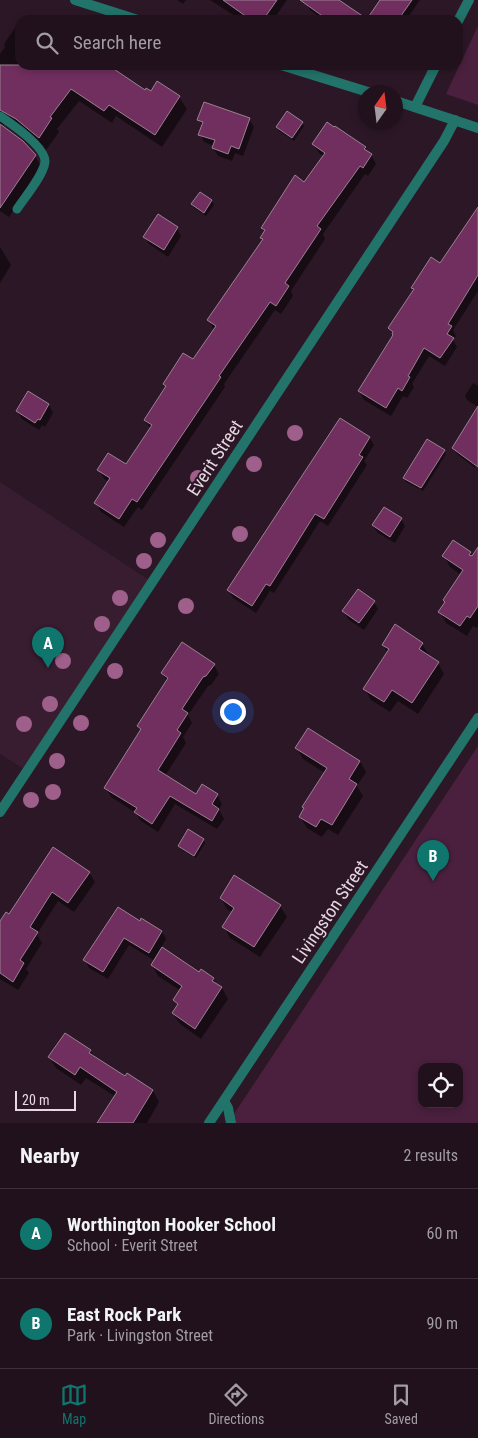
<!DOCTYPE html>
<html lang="en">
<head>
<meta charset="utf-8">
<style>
	:root { --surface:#21111c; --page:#2d1f29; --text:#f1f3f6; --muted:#a29da3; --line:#3e313b; --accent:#0f766e }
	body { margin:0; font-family:"Roboto Condensed",sans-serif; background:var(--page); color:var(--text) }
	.controls { position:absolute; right:15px; bottom:15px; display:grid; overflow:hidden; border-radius:10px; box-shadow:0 2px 8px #0003 }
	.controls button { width:45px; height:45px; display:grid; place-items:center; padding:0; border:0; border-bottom:1px solid var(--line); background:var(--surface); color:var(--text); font:25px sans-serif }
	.compass { position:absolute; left:358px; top:85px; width:45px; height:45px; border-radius:50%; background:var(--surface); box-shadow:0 2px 8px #0003; rotate:14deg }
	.scale { position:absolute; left:15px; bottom:12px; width:61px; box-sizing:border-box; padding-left:5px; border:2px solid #e6d7e1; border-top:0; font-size:14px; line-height:18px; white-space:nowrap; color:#e6d7e1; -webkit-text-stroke:4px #2c1726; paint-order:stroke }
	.you { position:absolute; left:232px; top:711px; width:18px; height:18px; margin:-12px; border:4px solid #fff; border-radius:50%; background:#1a73e8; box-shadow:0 0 0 8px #1a73e833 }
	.badge { display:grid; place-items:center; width:32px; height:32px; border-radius:50%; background:var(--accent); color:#fff; font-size:16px; font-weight:700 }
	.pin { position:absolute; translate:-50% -41px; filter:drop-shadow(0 1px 2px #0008) }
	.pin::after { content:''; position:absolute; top:26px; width:18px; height:15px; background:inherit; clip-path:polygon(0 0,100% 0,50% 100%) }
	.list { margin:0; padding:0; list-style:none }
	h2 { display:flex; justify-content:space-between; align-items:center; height:65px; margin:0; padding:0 20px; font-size:21px }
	h2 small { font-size:16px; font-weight:400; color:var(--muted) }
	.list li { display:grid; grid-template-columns:32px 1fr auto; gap:15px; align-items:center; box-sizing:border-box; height:90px; padding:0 20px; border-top:1px solid var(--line) }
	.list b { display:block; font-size:19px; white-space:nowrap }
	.list p { margin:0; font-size:16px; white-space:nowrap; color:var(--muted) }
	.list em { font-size:16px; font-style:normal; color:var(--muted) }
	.icon { flex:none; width:28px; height:28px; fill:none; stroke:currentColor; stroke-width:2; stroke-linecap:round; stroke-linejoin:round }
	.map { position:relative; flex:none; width:478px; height:1123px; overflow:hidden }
	.search { position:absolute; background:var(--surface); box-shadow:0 2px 8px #0003; left:15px; right:15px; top:15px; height:55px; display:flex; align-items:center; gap:12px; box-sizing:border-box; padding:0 18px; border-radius:15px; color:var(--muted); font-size:19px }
	.sheet { height:245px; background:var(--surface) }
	nav { display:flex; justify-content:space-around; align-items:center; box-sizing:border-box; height:70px; border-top:1px solid var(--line); background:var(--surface); font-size:14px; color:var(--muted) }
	nav a { display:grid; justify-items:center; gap:2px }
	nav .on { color:var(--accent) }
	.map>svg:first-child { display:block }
	.built { fill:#381c30 }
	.green { fill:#4a203e; fill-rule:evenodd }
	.shadow { fill:#0007 }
	.building { fill:#712f5f; stroke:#9b8092 }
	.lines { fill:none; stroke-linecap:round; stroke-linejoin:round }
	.service { stroke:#22736a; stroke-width:9 }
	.pedestrian { stroke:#22736a; stroke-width:10 }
	.minor { stroke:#22736a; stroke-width:10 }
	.tree { fill:#9e608b }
	.labels { text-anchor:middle; stroke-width:4; stroke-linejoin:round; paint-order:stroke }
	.street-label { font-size:18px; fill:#e6d7e1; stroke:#2c1726 }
</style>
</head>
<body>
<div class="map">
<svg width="478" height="1123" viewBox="0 0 478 1123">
	<rect width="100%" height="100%" fill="#2c1726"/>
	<path class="built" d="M0,482L152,582L27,771L0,754Z"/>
	<g class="green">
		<path d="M478,26V105L446,94Z"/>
		<path d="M478,746V1123H228ZM422,1067H459V1104H422Z"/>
	</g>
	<g class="shadow">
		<path d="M177,0H186L183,4Z"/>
		<path d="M210,0H287L273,20H246L243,17L241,20Z"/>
		<path d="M308,0H336L366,20H324L310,10L306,3Z"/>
		<path d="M381,0H420L406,20H368Z"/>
		<path d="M19,22L20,65H106L145,92L179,97L187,109L162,147L116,116L112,123L79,101L57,129L59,132L46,150L32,138L8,122L2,125L1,126L35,156L42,168L9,217L0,211V54L5,47L4,44Z"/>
		<path d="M249,119L254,127L243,156L235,153L232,161L218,156L213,148L214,146L204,142L200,134L203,127L199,120Z"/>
		<path d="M302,123L304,126L294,141L279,131L277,127Z"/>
		<path d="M313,144L365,148L367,152L371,155L376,164L368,176L365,174L323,234L325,239L291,291L293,296L281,314L275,310L224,384L225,387L142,510L138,507L124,527L101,512L96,503L109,482L104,479L99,470L126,466L151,429L145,420L193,360L214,330L209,320L263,241L262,238L265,233L262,228L305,184L324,157L319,153Z"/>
		<path d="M200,193L212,201L214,205L206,216L194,208L192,204Z"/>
		<path d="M478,213V291L453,330L456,336L453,340L457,347L445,366L429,356L412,384L414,387L407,398L403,396L391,416L364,400L359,391L394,336L389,328L414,291L413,288L441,264Z"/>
		<path d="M177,228L181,236L168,257L149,244L145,237Z"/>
		<path d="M0,247L11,265L0,283Z"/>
		<path d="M473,383L478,386V407L467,400L465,396Z"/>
		<path d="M28,393L49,405L53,413L45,427L42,425L39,430L22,419L17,411Z"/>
		<path d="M478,418V463L475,468L457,454L454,448Z"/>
		<path d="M340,419L370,438L374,445L364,461L367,465L328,526L320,521L274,593L270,591L256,613L233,598L228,590Z"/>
		<path d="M444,451L446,454L423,491L406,482L404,478Z"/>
		<path d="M401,519L405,526L395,543L378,533L373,526Z"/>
		<path d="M470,552L474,559L478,562V626L476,628L473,626L467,636L446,623L440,612L461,575L450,567L444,556Z"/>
		<path d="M374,602L378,609L364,630L348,619L344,611Z"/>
		<path d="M422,644L429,655L428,657L438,663L444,674L418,714L398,701L390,712L371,700L365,689L388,653L383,645Z"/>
		<path d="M214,665L219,674L211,685L208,686L188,715L192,723L183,737L186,743L165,776L197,796L217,795L222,804L219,810L224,819L217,829L175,804L158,832L141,821L136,813L111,797L106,788L141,731L138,726L167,681L162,673Z"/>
		<path d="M297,748L360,761L366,772L357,786L363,796L338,835L328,829L322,837L307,828L300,817L325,773L303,759Z"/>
		<path d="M203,839L205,843L196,858L182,850L180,846Z"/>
		<path d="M54,849L89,872L95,882L74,912L58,901L37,934L42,943L26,969L29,973L18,990L0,979V923L10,916Z"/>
		<path d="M221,898L280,906L287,917L260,957L230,938L224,927L233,913L227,909Z"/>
		<path d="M142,920L162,932L166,939L161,948L199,973L213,979L216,985L222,988L228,999L201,1039L180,1024L173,1013L178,1006L175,1000L181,991L158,976L152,965L155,961L129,945L108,979L89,968L85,960L140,923Z"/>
		<path d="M90,1051L94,1057L125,1078L153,1091L159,1102L147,1123H103L101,1119L116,1097L86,1078L81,1085L56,1068L49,1057Z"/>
	</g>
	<g class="building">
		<path d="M223,0H277L263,20H251Z"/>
		<path d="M300,0H339L367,19L380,0H412L398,20H328Z"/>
		<path d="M0,65H108L145,90L146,88L151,91L157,81L180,96L155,135L109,105L104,111L71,89L50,117L52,118L39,138L16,119L0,110Z"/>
		<path d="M204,102L250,118L239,149L231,146L228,154L212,148L215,140L198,135L203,122L197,120Z"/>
		<path d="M287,111L303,122L292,138L276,127Z"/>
		<path d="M327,122L334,127L335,126L366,147L364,149L372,154L363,168L360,166L317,226L321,229L285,283L289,286L276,306L270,302L219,376L221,377L211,392L137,502L132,499L119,519L94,503L110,478L97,470L108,453L126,464L152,425L144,420L166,386L163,384L183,353L193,359L216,326L207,320L263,239L260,238L265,230L261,228L295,175L304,182L325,153L312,144Z"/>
		<path d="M0,124L23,141L36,155L0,208Z"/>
		<path d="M200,192L212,200L204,213L191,204Z"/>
		<path d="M478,207V275L448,324L452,326L447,334L454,338L440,358L424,348L408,376L410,377L402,391L398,388L386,408L358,391L393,335L392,334L393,332L388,328L414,289L411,288L431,257L440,263Z"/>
		<path d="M158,214L178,227L164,250L143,237Z"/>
		<path d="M28,391L49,404L40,420L38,419L35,423L16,411Z"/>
		<path d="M478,406V467L452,448Z"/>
		<path d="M340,418L370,437L359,455L363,457L324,519L315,514L270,586L266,584L252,606L227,590Z"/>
		<path d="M427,439L445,450L421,488L403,478Z"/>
		<path d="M384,507L402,518L390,537L372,525Z"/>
		<path d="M453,540L471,552L469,555L472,556L478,547V606L470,618L467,616L460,626L438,612L445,602L443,600L463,570L442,556Z"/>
		<path d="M358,589L375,601L359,623L342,611Z"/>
		<path d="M395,624L423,643L419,649L439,662L412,703L392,690L384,702L363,689L389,649L382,645Z"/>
		<path d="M182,642L215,664L206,676L203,677L182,709L188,713L177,730L181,733L158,770L196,794L202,784L218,794L212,804L219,809L212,821L170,796L152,824L134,812L137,808L104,788L141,729L137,726L168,678L161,673Z"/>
		<path d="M308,728L360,761L349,779L357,784L332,825L321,819L316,827L299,817L304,808L302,807L327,768L295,748Z"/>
		<path d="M188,829L204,839L194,856L178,846Z"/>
		<path d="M53,847L90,872L68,903L52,892L30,927L38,932L20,960L24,963L13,982L0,973V921L6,912L9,914Z"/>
		<path d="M234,875L281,905L254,947L222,927L234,908L220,898Z"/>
		<path d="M118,907L140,921L141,918L162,931L149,953L124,938L103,972L83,960Z"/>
		<path d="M162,947L199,972L201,969L214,978L212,981L222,987L195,1029L172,1013L178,1004L173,1000L182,986L151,965Z"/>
		<path d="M65,1033L91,1050L89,1053L125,1076L127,1073L153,1090L133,1123H97L117,1092L80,1067L75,1075L48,1057Z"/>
	</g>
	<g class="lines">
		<path class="service" d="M0,116C12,124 46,147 45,162C43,176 25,197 17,209"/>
		<path class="pedestrian" d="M224,1101L228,1108L231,1123"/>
		<g class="minor">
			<path d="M75,0L138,20"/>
			<path d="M458,21L469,0"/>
			<path d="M281,65L368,92"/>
			<path d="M396,101L478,128"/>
			<path d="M415,107L436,65"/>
			<path d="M0,812L444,141L455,120"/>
			<path d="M209,1123L478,718"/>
		</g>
	</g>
	<g class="tree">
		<circle cx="295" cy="433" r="8"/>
		<circle cx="254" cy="464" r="8"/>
		<circle cx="198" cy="478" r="8"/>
		<circle cx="240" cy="534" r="8"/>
		<circle cx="158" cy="540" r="8"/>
		<circle cx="144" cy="561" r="8"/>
		<circle cx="120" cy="598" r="8"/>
		<circle cx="186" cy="606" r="8"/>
		<circle cx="102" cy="624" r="8"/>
		<circle cx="63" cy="661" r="8"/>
		<circle cx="115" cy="671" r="8"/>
		<circle cx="50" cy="704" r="8"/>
		<circle cx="81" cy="723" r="8"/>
		<circle cx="24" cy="724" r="8"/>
		<circle cx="57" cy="761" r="8"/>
		<circle cx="53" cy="792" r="8"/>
		<circle cx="31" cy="800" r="8"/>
	</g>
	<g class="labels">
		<g class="street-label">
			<text transform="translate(215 458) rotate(-57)" y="6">Everit Street</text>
			<text transform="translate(330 912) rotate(-56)" y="6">Livingston Street</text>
		</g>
	</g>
</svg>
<div class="controls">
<button><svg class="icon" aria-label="locate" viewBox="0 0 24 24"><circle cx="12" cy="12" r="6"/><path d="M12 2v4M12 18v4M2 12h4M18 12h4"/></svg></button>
</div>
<svg class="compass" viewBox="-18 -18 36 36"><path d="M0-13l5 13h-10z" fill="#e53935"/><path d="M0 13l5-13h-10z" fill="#a29da3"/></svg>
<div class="scale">20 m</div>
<div class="you"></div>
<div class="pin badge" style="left:48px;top:668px">A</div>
<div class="pin badge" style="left:433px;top:881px">B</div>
<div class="search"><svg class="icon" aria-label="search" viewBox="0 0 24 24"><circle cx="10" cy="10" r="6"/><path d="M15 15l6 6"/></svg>Search here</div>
</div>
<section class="sheet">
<h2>Nearby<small>2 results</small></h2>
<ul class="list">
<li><span class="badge">A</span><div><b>Worthington Hooker School</b><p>School · Everit Street</p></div><em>60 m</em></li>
<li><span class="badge">B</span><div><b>East Rock Park</b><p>Park · Livingston Street</p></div><em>90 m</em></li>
</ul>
</section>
<nav>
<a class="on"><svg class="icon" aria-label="map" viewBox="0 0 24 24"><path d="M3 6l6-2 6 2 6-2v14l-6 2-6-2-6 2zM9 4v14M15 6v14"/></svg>Map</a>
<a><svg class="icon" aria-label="directions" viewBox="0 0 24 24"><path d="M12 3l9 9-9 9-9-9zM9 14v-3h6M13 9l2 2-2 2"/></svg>Directions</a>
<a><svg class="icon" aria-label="saved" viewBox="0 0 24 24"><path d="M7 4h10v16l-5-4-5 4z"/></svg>Saved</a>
</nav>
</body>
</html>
